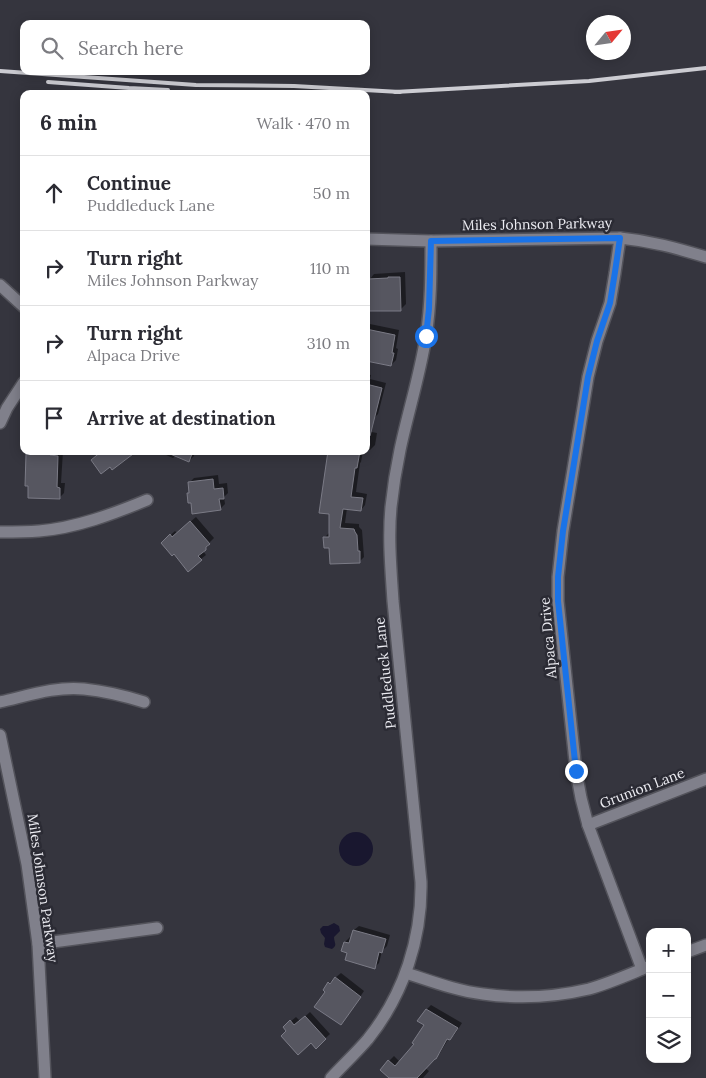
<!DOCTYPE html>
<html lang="en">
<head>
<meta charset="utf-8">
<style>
	:root { --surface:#fff; --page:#f7f7f7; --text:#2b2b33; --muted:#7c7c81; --line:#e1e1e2 }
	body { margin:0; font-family:Lora,serif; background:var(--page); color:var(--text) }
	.controls { position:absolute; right:15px; bottom:15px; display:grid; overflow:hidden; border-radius:10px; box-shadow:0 2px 12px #0003 }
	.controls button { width:45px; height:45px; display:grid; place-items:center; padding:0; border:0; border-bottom:1px solid var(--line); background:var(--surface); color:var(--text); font:25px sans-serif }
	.compass { position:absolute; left:586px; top:15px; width:45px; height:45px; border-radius:50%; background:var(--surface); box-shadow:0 2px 12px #0003; rotate:61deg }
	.stop { position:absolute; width:15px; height:15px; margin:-11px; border:4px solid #1a73e8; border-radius:50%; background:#fff }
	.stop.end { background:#1a73e8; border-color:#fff; box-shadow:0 1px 5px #0008 }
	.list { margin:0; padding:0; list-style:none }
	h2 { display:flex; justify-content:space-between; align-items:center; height:65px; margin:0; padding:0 20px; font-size:21px }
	h2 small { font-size:16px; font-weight:400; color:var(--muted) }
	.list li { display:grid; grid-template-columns:32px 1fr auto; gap:15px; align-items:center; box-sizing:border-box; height:75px; padding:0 20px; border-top:1px solid var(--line) }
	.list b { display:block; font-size:19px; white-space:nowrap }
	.list p { margin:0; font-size:16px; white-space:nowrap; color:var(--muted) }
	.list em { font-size:16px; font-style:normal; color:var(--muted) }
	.icon { flex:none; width:28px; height:28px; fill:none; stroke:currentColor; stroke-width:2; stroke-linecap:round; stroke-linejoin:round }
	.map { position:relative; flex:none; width:706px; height:1078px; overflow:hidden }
	.search { position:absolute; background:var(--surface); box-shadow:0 2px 12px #0003; left:20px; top:20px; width:350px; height:55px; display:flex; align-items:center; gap:12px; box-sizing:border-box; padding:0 18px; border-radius:10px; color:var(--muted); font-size:19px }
	.panel { position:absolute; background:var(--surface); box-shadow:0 2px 12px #0003; left:20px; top:90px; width:350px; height:365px; border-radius:10px }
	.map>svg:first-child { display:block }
	.water { fill:#19172f }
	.shadow { fill:#0007 }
	.building { fill:#565660; stroke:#7b7b86 }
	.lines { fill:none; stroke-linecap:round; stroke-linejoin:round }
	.minor-casing { stroke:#53535b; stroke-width:14 }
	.minor { stroke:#80808b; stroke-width:11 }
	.rail { stroke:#ccccd2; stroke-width:4 }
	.route { stroke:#1a73e8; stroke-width:6 }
	.labels { text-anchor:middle; stroke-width:5; stroke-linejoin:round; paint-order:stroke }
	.street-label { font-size:14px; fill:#ededf3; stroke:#2b2b34 }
</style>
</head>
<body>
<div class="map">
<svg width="706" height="1078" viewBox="0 0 706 1078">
	<rect width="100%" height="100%" fill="#35353e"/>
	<g class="water">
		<circle cx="356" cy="849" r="17"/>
		<path d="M334,923L339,926L340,931L334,937C334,943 338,945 332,949L325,947L324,944L325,938L321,933L320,929L323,926H328Z"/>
	</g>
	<g class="shadow">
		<path d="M405,272L406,304L401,309L370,279L374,274Z"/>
		<path d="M370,324L399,330L396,348L398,349L396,360L391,365L366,359V326L368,327Z"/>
		<path d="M366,374L371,375L370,379L386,383L378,414L373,419L366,417Z"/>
		<path d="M366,431L377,433L375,445L370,450L366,449Z"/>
		<path d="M30,451H63L61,483H65L64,493L59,498L27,454Z"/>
		<path d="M164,451H195L194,456L189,461L175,456L173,458L166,455L167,452Z"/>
		<path d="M329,451H363L361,462L360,463L356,492L367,494L365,505L361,510L347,508L345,523L359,524V527L362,530L364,557L359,562L330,546L325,537L330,532Z"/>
		<path d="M218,475L219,484L227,483L228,493L224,497L225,504L220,509L192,501L188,494L190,491L189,483L194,478Z"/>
		<path d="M196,517L214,538L210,542V544L203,551L206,555L201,559L174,553L162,543L175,531L177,533Z"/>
		<path d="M359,926L390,935L387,946L382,951L379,963L374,968L349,952L343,951L345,942L350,937L352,938L354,930Z"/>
		<path d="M341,973L364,991L345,1019L327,992L324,990L329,983Z"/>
		<path d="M431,1005L462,1023L455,1034L450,1039L449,1038L440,1053L425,1068L429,1071L423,1078H391L389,1061L394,1056L400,1062L416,1044L425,1024L426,1010Z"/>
		<path d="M310,1012L330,1034L316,1047L311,1041L288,1031L284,1027L296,1017L300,1021Z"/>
	</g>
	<g class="building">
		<path d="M388,277H400L401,311H369L368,279L388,278Z"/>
		<path d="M366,329L395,335L392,353H394L391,366L366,361Z"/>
		<path d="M366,384L382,388L370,436H366Z"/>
		<path d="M40,451L50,452V455L58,456L57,487L60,488V499L28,498V486H25L26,454H40Z"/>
		<path d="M102,451H137L112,470L110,467L101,474L91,460Z"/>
		<path d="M163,451H193L189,462Z"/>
		<path d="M328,451H360L357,468H355L351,497L363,498L361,511L343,509L340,528L354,529L355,532L357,535L358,551H360V563L330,564L329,548H324L323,537H329V514L319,513Z"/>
		<path d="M213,479L214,489L223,488L224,499H219L221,510L192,514L191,503H188L187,493H189L188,482Z"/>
		<path d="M190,521L210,544L206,547V550L198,556L202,560L188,572L174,554L172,556L161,543L170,534L172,537Z"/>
		<path d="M353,930L386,939L382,953L379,952L375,969L345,960L347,953L341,951L344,942L349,943Z"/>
		<path d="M335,977L361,997L341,1025L314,1007L325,992L323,990L328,982L330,984Z"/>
		<path d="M426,1009L458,1028L450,1040L447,1039L436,1059H435L417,1078H389L380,1070L388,1060L395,1066L414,1044L412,1043L424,1025L417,1021Z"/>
		<path d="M305,1016L326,1039L316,1049L311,1043L298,1055L281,1036L286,1031L283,1027L290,1020L294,1025Z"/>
	</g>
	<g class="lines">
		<defs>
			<g id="minor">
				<path d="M620,238L615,273L610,303L597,341L588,377L582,414L563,531L558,577V601L576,771L581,798L588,825L642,969"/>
				<path d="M366,239L431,241L620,238C651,241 676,248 706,257"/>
				<path d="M0,285L24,307"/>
				<path d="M0,423L7,408L24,382"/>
				<path d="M0,532C13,532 26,532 39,531C76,528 113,514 147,500"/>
				<path d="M0,702C27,696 56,686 84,689C104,691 125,696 144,702"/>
				<path d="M0,735L27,864L38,944L45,1078"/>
				<path d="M588,825L706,779"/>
				<path d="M38,944L157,928"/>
				<path d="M687,952L706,945"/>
				<path d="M406,973C431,981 457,991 483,994C518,999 555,997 589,989C610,983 630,974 650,966"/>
				<path d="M331,1078C343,1065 357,1052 368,1039C404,994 422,938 421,882L393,601C391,570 388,538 391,507C393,488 396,469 400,450C408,412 420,375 426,336C431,305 431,273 431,241"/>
			</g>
		</defs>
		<use href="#minor" class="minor-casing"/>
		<use href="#minor" class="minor"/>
		<g class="rail">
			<path d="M0,71L196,85L294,86L400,92"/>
			<path d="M48,82L129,88L168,90"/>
			<path d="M243,92L280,94"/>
			<path d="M395,92L589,81L706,68"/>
		</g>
	</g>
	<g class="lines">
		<path class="route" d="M426,336L429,309L431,241L620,238L615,272L610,303L597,341L588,377L582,414L563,531L558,577V601L576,771"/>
	</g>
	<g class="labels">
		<g class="street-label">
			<text transform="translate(537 224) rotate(-1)" y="5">Miles Johnson Parkway</text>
			<text transform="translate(548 638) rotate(-95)" y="5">Alpaca Drive</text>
			<text transform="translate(385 673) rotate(-96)" y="5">Puddleduck Lane</text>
			<text transform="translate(642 788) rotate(-21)" y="5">Grunion Lane</text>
			<text transform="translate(43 888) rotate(82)" y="5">Miles Johnson Parkway</text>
		</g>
	</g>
</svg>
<div class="controls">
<button>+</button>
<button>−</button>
<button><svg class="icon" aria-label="layers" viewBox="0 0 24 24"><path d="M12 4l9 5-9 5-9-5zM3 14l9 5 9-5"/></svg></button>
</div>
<svg class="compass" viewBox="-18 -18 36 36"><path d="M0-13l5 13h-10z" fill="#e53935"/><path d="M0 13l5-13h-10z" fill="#7c7c81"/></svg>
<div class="stop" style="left:426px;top:336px"></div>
<div class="stop end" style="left:576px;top:771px"></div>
<div class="search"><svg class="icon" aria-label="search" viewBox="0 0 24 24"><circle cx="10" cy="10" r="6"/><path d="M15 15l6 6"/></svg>Search here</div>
<section class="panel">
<h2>6 min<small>Walk · 470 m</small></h2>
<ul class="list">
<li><svg class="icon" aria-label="ahead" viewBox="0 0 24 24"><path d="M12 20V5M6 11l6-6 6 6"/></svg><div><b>Continue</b><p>Puddleduck Lane</p></div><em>50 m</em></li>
<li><svg class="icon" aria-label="right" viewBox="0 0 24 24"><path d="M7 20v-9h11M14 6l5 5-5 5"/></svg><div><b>Turn right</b><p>Miles Johnson Parkway</p></div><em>110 m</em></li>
<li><svg class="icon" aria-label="right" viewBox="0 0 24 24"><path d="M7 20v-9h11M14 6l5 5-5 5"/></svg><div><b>Turn right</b><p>Alpaca Drive</p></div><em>310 m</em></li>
<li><svg class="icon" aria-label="arrive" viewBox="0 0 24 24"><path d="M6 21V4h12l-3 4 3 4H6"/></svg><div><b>Arrive at destination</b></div></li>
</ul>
</section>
</div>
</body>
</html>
